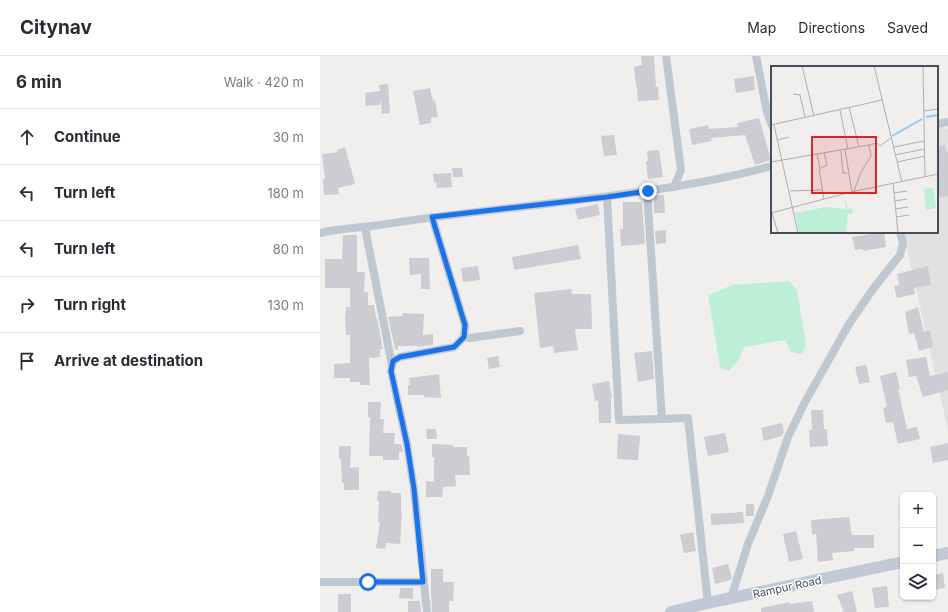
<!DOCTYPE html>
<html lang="en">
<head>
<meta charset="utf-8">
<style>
	:root { --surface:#fff; --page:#f7f7f7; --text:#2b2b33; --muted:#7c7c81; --line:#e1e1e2 }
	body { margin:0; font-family:Inter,sans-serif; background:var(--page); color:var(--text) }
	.controls { position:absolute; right:12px; bottom:12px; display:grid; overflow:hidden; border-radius:6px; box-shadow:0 1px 3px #0004 }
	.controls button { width:36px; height:36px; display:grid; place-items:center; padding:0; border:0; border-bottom:1px solid var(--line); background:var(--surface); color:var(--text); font:20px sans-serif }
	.stop { position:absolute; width:12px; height:12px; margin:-9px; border:3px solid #1a73e8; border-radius:50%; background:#fff }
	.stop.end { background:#1a73e8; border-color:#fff; box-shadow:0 1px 4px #0008 }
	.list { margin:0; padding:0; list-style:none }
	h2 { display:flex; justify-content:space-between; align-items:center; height:52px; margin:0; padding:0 16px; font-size:17px }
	h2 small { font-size:13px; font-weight:400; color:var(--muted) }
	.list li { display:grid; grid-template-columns:26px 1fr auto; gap:12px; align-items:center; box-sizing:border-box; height:56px; padding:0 16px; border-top:1px solid var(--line) }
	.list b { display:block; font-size:15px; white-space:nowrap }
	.list em { font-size:13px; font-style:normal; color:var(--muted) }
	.icon { flex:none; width:22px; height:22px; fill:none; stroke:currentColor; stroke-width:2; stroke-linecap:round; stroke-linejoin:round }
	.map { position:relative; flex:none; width:628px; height:556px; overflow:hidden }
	header { display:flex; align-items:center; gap:24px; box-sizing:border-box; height:56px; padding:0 20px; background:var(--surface); border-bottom:1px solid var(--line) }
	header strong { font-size:19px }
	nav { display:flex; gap:22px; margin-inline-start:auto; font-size:14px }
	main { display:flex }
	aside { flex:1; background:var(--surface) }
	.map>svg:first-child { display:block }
	.education { fill:#e2e0e0 }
	.green { fill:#bcefd5 }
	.building { fill:#cbcdd3 }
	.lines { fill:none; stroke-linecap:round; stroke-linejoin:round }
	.street { stroke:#bfc7d1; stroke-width:8 }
	.secondary { stroke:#c1c9d7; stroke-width:12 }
	.route { stroke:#1a73e8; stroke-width:5 }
	.labels { text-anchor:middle; stroke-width:3; stroke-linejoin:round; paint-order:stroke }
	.street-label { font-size:11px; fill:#46505c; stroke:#fff }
	.inset-river { fill:none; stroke:#89ceec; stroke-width:2 }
	.inset-road { fill:none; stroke:#adafb4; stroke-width:1 }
	.view { fill:#d62828; fill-opacity:0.15; stroke:#d62828; stroke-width:2 }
	.inset-edge { fill:none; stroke:#46505c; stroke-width:2 }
</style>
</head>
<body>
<header>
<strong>Citynav</strong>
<nav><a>Map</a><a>Directions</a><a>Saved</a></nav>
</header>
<main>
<aside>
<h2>6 min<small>Walk · 420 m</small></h2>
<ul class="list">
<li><svg class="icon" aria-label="ahead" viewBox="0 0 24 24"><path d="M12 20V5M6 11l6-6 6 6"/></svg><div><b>Continue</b></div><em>30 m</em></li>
<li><svg class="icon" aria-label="left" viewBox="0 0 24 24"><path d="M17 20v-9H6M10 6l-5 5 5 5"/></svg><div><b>Turn left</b></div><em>180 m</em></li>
<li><svg class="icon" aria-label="left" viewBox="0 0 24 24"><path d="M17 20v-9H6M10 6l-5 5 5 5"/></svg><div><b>Turn left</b></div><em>80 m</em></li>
<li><svg class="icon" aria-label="right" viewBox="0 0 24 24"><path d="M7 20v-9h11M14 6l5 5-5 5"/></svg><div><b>Turn right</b></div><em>130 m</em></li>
<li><svg class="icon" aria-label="arrive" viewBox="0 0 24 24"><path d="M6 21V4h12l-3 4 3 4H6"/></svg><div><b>Arrive at destination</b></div></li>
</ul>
</aside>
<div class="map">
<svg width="628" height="556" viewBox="0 0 628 556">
	<rect width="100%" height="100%" fill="#f1eeee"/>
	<path class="education" d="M617,70L628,73V374L583,176H617Z"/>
	<path class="green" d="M469,225L477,234L486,289L482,298L471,296L465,284L424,291L419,304L409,315L400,311L388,239L412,229Z"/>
	<g class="building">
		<path d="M321,0H334L336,31H338L339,44L318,45L317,30H316L314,11L322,9Z"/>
		<path d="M434,20L435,34L416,37L414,23Z"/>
		<path d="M68,28L70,57L62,58L61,45H60V49L46,50L45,37L60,35L59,29Z"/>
		<path d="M110,32L113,45L115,44L118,61L111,62V67L100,69L93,35Z"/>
		<path d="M439,62L451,104L435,109L425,79L391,82L392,85L372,89L369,73L388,69L389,73L418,71L417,67Z"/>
		<path d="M294,79L297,99L284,100L281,80Z"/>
		<path d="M625,89L626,96H628V140L620,142L617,131V91Z"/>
		<path d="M25,91L35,128L18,132L19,138L4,139L3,123H5L2,98L18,96L17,94Z"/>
		<path d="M339,94L343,121L328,123L326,105H328L327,95Z"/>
		<path d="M132,112H142L143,121H133Z"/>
		<path d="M131,117L132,131L117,132L116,126L114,127L113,118Z"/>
		<path d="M344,139L345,157H334V140Z"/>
		<path d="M303,146H322L325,188L301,190L300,173H303Z"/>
		<path d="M278,148L280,159L258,164L255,153Z"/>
		<path d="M346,174V187L336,188L335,175Z"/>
		<path d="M564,176L566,191L543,195V193L535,194L532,181Z"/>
		<path d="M23,179H37V216H45L44,236H48V249H54L56,262H57L63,293H60V301L49,302L50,329H40V326H30V322H14V308L30,307V279H26L25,263L26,251H30V232H5V203H22Z"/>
		<path d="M258,189L261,203L194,214L192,201Z"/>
		<path d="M89,202H109L110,233H101V218L90,219Z"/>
		<path d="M158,210L160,224L143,226L141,212Z"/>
		<path d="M608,210L611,229L594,232L595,238L577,242L574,230L579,229L577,218Z"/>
		<path d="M251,233L252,238H271L272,273H255L258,294L234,297L233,290L220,292L214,237Z"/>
		<path d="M598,251L604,276L610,274L613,291L599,295L594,277L589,278L585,256Z"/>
		<path d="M83,257L104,258L103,279L113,278V289L97,291V290H78V294L75,293L68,261L83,260Z"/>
		<path d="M332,295L334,323L318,326L314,297Z"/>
		<path d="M178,300L180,311L169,313L167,302Z"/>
		<path d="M606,301L610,320L628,316V334L603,341L596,320L589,321L586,304Z"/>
		<path d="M546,309L550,326L539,328L535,311Z"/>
		<path d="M576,316L580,333H578L587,373L597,371L600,383L578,388L573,366L566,367L563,352L567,351L560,320Z"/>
		<path d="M119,318L121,342L104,341V339H88V329H90L89,322Z"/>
		<path d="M289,325L292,341L291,342V367H279L278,344L275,345L272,328Z"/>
		<path d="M48,346H61L60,363H64L63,377H75L74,388H81L83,396H79V404H63V400H49L50,361H48Z"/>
		<path d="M491,354H503L504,373H507L508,390L490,391L489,374H492Z"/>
		<path d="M462,367L464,376L462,380L444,385L441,372Z"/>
		<path d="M106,373H116L117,383H107Z"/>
		<path d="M405,377L409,396L388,400L384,381Z"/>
		<path d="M298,378L320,380L318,404L297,403Z"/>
		<path d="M628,387V404L613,407L610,391Z"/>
		<path d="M112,388L133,389V391H147V400H149L150,419H135L136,430L123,431L122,441H106V425L114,426V401H112Z"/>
		<path d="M19,390H31L30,412L39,411V434H24V427H22L21,403H19Z"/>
		<path d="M58,435H71V437H81V456H82L80,488L66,487L65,493L56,492L60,466H58L59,445H57Z"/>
		<rect x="426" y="448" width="8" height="12"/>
		<path d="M423,456L424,467L391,469V458Z"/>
		<path d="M529,461L532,479H554V492H534V495L512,497L513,504L498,506L496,478L492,479L491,464Z"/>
		<path d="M476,475L483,503L469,506L463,478Z"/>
		<path d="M373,476L376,495L364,497L360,479Z"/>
		<path d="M408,508L412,522L411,524L395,528L392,512Z"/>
		<path d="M111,513H123V526H134L133,545H129V556H112L111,537Z"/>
		<path d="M623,517L625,532L613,534V519Z"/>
		<path d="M567,530L569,551L555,552L552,532Z"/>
		<path d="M80,532H93V543L79,542Z"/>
		<path d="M532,535L537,556H524L517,539Z"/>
		<rect x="18" y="538" width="13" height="18"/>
		<path d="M88,545H100L101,556H88Z"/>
		<path d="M492,545L494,556H441V552L470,546V548Z"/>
	</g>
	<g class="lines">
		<g class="street">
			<path d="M346,0L361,114L354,131"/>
			<path d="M436,0L447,56L452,70"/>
			<path d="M617,68L628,66"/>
			<path d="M327,135L342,363L368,362L388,547"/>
			<path d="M287,141L299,364L342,363"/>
			<path d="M45,172L72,309"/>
			<path d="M0,177C20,172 40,172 60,169C146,155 232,149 318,136C363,130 408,122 452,110"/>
			<path d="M144,281L150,282L200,275"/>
			<path d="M0,526H103"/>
			<path d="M411,542L428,488L448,440L468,381L485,346L529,268L553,233L580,199L583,187L580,176"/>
			<path d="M107,556L94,433L87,388L71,315L73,305L80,301L134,291L144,281L145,269L112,161"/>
		</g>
		<g class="secondary">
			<path d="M613,500L628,497"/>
			<path d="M351,556L383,548L583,506"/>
		</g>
	</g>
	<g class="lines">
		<path class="route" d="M48,526H103L94,433L87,388L71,315L73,305L80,301L134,291L144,281L145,269L112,161L287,141L328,135"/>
	</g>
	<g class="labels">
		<g class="street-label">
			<text transform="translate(467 531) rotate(-12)" y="4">Rampur Road</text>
		</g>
	</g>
	<g transform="translate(451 10)">
		<rect width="167" height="167" fill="#f1eeee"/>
		<path d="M162,122L165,142L155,144L153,123ZM73,129L77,143L81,141L82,145V148H77L75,167H28L24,147L55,141L75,143Z" fill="#bcefd5"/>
		<path class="inset-river" d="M155,51L167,49M121,70L151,53"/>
		<path class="inset-road" d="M31,0L43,50M103,0L131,116M152,0L154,111M22,28L29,29L34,51M78,41L88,81M69,44L77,84M153,45L167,43M0,59L111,34M3,59L27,167M6,74L18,71M98,79L106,77L109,80L120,72M123,81L153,75M74,84L81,126M70,85L72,107H76M53,87L56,99L48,103L53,133M46,88L49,102M124,89L153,83M0,96L98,79L100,90L90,106L83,125M126,96L154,90M122,117L127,167M19,125L51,124M123,127L136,125M124,135L136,133M124,143L137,141M0,147L80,126L167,108M1,147L7,167M125,151L138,149"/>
		<path class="view" d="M41,71H105V127H41Z"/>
		<rect width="167" height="167" class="inset-edge"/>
	</g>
</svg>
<div class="controls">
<button>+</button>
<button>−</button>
<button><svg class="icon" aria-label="layers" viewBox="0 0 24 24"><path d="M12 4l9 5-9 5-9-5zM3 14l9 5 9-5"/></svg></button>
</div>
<div class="stop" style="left:48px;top:526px"></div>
<div class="stop end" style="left:328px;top:135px"></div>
</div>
</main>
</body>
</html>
